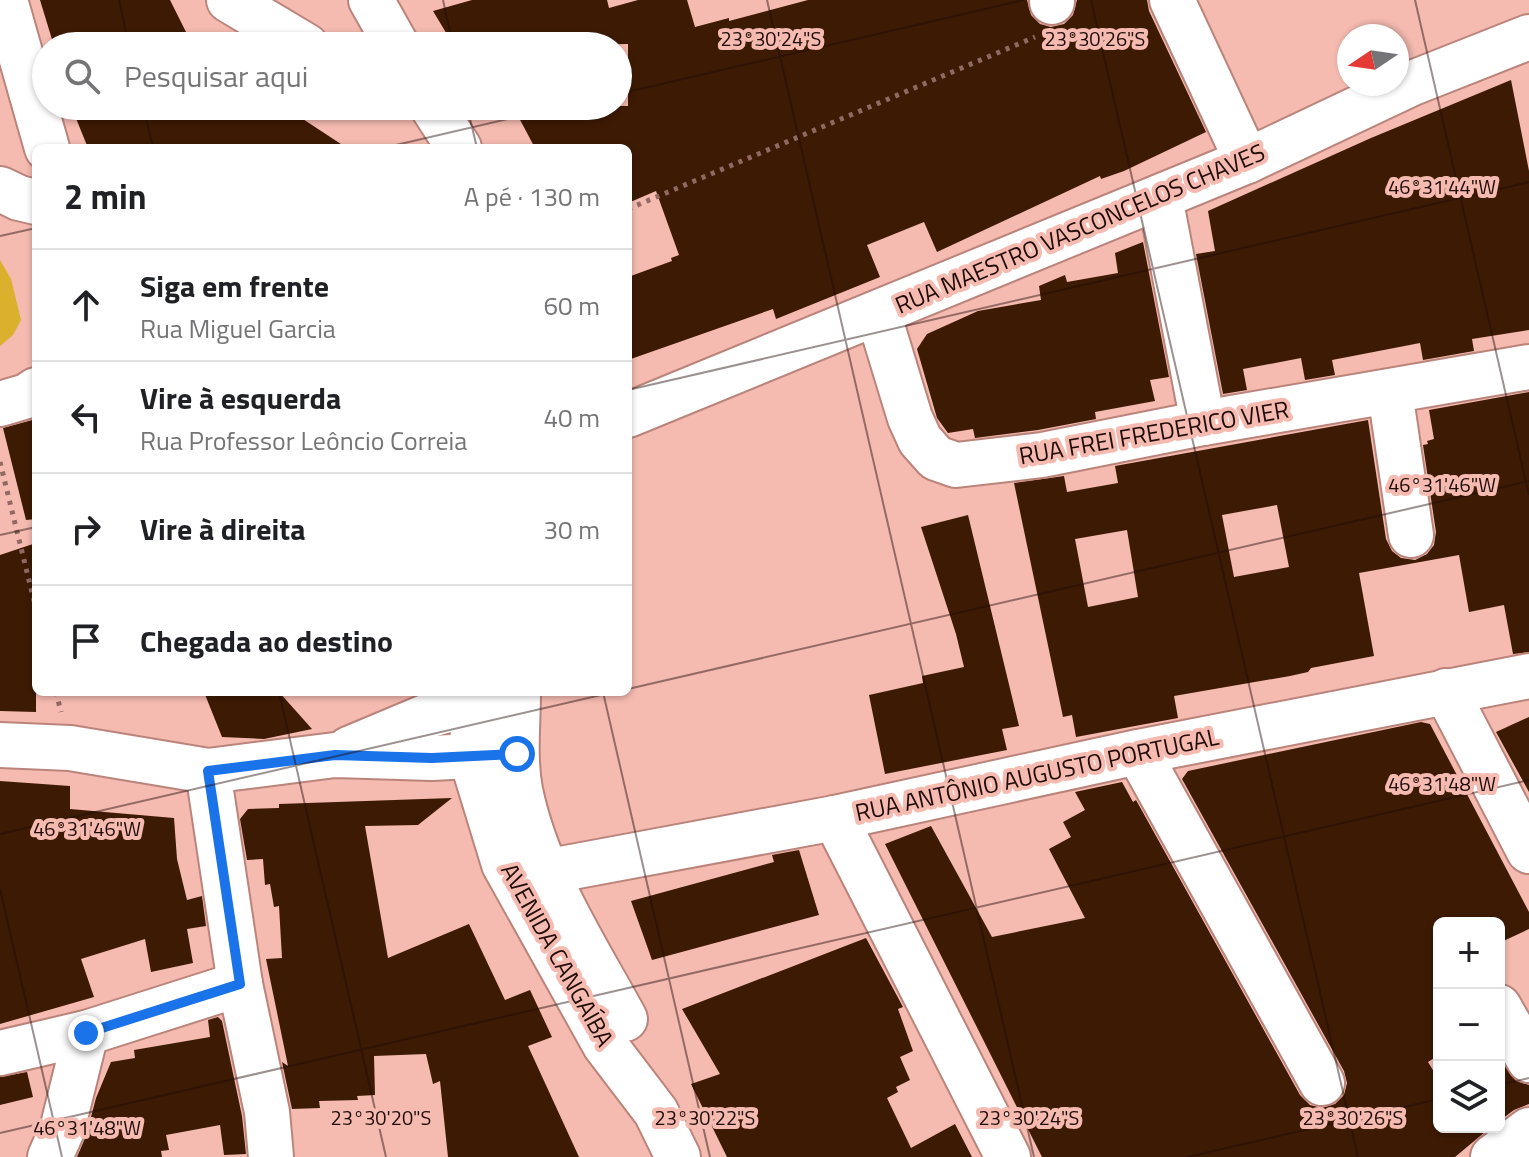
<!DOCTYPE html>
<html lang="pt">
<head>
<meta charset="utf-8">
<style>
	:root { --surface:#fff; --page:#f6f6f6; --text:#202124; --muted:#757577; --line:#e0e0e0 }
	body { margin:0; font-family:"Titillium Web",sans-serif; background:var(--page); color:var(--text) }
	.controls { position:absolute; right:24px; bottom:24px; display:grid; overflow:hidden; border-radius:12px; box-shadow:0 2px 6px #0004 }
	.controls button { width:72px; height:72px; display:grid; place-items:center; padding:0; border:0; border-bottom:2px solid var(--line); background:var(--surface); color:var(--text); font:40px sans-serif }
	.compass { position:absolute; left:1337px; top:24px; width:72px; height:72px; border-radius:50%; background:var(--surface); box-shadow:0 2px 6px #0004; rotate:257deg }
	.stop { position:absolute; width:24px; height:24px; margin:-18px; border:6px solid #1a73e8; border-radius:50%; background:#fff }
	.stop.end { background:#1a73e8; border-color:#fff; box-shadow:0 2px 8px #0008 }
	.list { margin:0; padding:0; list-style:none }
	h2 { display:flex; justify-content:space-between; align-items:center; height:104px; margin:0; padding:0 32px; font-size:34px }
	h2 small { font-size:26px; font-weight:400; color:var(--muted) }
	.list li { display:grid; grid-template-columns:52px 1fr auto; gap:24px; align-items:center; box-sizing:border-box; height:112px; padding:0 32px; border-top:2px solid var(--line) }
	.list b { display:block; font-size:30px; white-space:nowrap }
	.list p { margin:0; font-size:26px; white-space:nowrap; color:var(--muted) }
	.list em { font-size:26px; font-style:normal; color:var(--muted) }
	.icon { flex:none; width:44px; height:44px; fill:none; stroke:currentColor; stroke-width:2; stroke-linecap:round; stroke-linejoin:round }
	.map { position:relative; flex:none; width:1529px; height:1157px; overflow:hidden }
	.search { position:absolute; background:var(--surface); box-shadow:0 2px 6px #0004; left:32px; top:32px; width:600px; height:88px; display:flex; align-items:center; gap:20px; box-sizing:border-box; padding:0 28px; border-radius:44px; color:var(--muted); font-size:30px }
	.panel { position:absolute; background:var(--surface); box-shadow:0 2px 6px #0004; left:32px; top:144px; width:600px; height:552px; border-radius:12px }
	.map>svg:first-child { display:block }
	.green { fill:#dab12c }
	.building { fill:#3d1a04; fill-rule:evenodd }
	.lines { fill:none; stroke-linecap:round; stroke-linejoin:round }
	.minor-casing { stroke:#bb847b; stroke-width:48 }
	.major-casing { stroke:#bb847b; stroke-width:48 }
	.path { stroke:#926962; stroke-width:5; stroke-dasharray:4 6; stroke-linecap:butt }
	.minor { stroke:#fff; stroke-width:44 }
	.major { stroke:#fff; stroke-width:44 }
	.route { stroke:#1a73e8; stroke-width:10 }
	.ticks { fill:none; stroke:#200c09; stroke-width:2; stroke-opacity:0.45 }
	.labels { text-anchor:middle; stroke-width:8; stroke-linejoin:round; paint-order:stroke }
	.street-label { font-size:24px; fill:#200c09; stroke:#f5bab0 }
	.ticks-label { font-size:20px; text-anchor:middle; fill:#200c09; stroke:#f5bab0; stroke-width:8; stroke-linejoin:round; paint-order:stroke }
</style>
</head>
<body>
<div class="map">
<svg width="1529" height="1157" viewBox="0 0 1529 1157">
	<rect width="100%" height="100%" fill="#f5bab0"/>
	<path class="green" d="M0,260L11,279L21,320L13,335L0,346Z"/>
	<g class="building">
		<path d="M40,0H170L193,46H54Z"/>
		<path d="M472,0H607L609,8L638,0H687L695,27L729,18V21L808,0H1027L1031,15L1040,24L1051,27L1064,24L1073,15L1077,0H1147L1149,11L1206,132L1124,171L1101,179L1100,176L937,252L924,222L867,245L880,277L776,319L773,309L628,360V277L672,261L671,258L679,255L656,191L628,203V148H535L518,116L556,106H628V44L454,46L433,11Z"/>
		<path d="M1511,80L1529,171V330L1472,339L1474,351L1423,360L1420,343L1332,360L1335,375L1305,380L1301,358L1243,369L1247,390L1223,394L1196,254L1215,251L1208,211L1371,138Z"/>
		<path d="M71,106H283L347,148H88Z"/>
		<path d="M1143,242L1169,377L1150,380L1155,401L1095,412L1096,419L1038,430L975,438L973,429L948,433L937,418L917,349L927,334L978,311L1041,300L1039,286L1065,275L1067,282L1118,273L1115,253Z"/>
		<path d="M1529,392V652L1513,654L1504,605L1469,612L1459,555L1359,573L1374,656L1311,668L1308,672L1290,676L1174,696L1178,718L1076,737L1072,715L1063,717L1014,483L1064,476L1067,492L1118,483L1115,466L1368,420L1386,539L1392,551L1401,558L1415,560L1427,554L1434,545L1436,532L1423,445L1428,444L1427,441L1434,439L1429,410ZM1277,505L1289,567L1234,577L1222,515ZM1127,530L1138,597L1088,607L1075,539Z"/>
		<path d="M36,419V519L26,520L3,428Z"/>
		<path d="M968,515L1019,726L1002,729L1007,750L885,774L869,695L923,683L922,676L964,667L956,634L921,527Z"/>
		<path d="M36,543V712L0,711V555Z"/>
		<path d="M204,692H279L312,729L264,739L222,737Z"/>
		<path d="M1529,717V792L1496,732Z"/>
		<path d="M1421,722L1430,724L1529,912V929L1499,943V923H1439V1055L1428,1062L1439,1080V1127H1491L1455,1157H1042L885,844L931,826L992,937L1085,918L1049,849L1071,837L1063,822L1085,810L1075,792L1122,782L1133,802L1136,800L1300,1095L1310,1105L1322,1108L1335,1104L1344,1095L1347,1083L1344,1071L1182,779L1188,771Z"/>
		<path d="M0,781L70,786V809L174,818L177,859L187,900L202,896L206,926L187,929L193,963L151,972L145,939L81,959L94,997L0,1024Z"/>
		<path d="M452,798L418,825L365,826L388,958L469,924L505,1000L530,990L552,1037L528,1046L579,1157H448L440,1081L433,1084L426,1054L374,1056L375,1095L357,1096L358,1100L319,1101L320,1108L292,1109L282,1062L288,1066L266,959L282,958L279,906L274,907L270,884L265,885L263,859L247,860L240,819L248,809L279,808V804Z"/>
		<path d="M799,850L819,915L652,960L631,901L774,862L772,855Z"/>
		<path d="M866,938L903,1007L898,1009L913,1051L900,1057L910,1080L896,1087L898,1092L887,1098L911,1148L955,1124L972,1157H727L691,1084L720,1074L682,1009Z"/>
		<path d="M218,1017L222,1021L242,1116L246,1154L224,1155L220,1125L166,1135L169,1150L161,1151L162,1157H77L86,1136L96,1098L111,1062L135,1058L134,1050L210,1037L208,1020Z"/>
		<path d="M1499,1058L1516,1081L1529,1085V1104L1514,1110L1499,1121Z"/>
		<path d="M27,1072L33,1097L0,1105V1077Z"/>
	</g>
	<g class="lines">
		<defs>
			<g id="minor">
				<path d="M5,0L47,148"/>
				<path d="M229,0L306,46"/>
				<path d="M1052,0V2"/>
				<path d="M1172,0L1247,161"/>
				<path d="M0,189L19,198L36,202"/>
				<path d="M1160,197L1203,423"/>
				<path d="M878,313L910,418L920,440L936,458L956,465L1042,455L1203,423L1529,367"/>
				<path d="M1390,392L1411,535"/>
				<path d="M0,404L27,396L36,390"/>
				<path d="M628,415L1247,161L1410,84L1529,37"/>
				<path d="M1446,691L1529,851"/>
				<path d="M0,745L70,748L208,771L335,755L432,758L511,754"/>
				<path d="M349,749L430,715L475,702L511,703"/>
				<path d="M1138,752L1322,1083"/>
				<path d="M208,771L240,984L267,1112L271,1157"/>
				<path d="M835,818L1008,1157"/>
				<path d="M545,872L835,818L1138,752L1529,676"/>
				<path d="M1499,1007L1529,1060"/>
				<path d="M0,1053L86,1033L240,984"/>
				<path d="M50,1157L62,1130L86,1033"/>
				<path d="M1493,1157L1529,1130"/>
			</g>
			<g id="major">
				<path d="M371,0L397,46"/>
				<path d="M432,106L459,148"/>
				<path d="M476,692L471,756L504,864L605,1045L656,1112L678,1157"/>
				<path d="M518,692C518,724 514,758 520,790C537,873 585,946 625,1019"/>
			</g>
		</defs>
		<use href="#minor" class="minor-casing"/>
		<use href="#major" class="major-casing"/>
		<g class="path">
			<path d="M628,209L1035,37"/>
			<path d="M0,462L36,609"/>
			<path d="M56,692L61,712"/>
		</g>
		<use href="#minor" class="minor"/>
		<use href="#major" class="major"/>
	</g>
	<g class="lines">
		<path class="route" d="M86,1033L240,984L208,771L335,755L432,758L517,754"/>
	</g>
	<path class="ticks" d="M119,0L129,46M443,0L453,46M767,0L1034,1157M1091,0L1358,1157M1415,0L1529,495M618,94L1024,0M143,106L153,148M467,106L477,148M383,148L564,106M0,236L36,228M628,390L1529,182M0,535L36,527M628,689L1529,481M279,692L386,1157M603,692L710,1157M0,834L614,692M0,889L62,1157M1499,1085L1529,1078M0,1133L1529,780M1188,1157L1439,1099"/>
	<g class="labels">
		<g class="street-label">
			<text transform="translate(1080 229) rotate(-23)" y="8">RUA MAESTRO VASCONCELOS CHAVES</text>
			<text transform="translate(1154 433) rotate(-10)" y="8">RUA FREI FREDERICO VIER</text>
			<text transform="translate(1037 775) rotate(-12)" y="8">RUA ANTÔNIO AUGUSTO PORTUGAL</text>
			<text transform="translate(557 955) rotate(61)" y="8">AVENIDA CANGAÍBA</text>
		</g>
	</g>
	<g class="ticks-label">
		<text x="771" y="46">23°30'24"S</text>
		<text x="1095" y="46">23°30'26"S</text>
		<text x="1442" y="194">46°31'44"W</text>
		<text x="1442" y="492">46°31'46"W</text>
		<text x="1442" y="791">46°31'48"W</text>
		<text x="87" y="836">46°31'46"W</text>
		<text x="381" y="1125">23°30'20"S</text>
		<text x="705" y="1125">23°30'22"S</text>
		<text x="1029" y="1125">23°30'24"S</text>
		<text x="1353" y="1125">23°30'26"S</text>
		<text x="87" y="1135">46°31'48"W</text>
	</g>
</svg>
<div class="controls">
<button>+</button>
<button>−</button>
<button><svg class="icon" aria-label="layers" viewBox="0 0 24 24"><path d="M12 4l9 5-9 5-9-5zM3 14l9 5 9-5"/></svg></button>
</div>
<svg class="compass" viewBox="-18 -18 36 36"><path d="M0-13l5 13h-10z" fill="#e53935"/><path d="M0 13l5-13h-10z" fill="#757577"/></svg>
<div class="stop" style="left:517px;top:754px"></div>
<div class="stop end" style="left:86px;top:1033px"></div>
<div class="search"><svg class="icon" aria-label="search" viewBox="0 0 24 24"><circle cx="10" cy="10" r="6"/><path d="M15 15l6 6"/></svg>Pesquisar aqui</div>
<section class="panel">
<h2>2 min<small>A pé · 130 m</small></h2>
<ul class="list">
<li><svg class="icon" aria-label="ahead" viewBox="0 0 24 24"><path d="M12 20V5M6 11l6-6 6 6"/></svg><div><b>Siga em frente</b><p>Rua Miguel Garcia</p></div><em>60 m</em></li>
<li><svg class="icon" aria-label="left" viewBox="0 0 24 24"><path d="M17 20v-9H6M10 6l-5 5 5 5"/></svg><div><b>Vire à esquerda</b><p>Rua Professor Leôncio Correia</p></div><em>40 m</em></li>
<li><svg class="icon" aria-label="right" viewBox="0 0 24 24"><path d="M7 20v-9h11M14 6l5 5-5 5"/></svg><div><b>Vire à direita</b></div><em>30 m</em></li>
<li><svg class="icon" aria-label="arrive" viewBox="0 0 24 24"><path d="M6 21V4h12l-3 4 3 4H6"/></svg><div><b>Chegada ao destino</b></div></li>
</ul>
</section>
</div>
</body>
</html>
